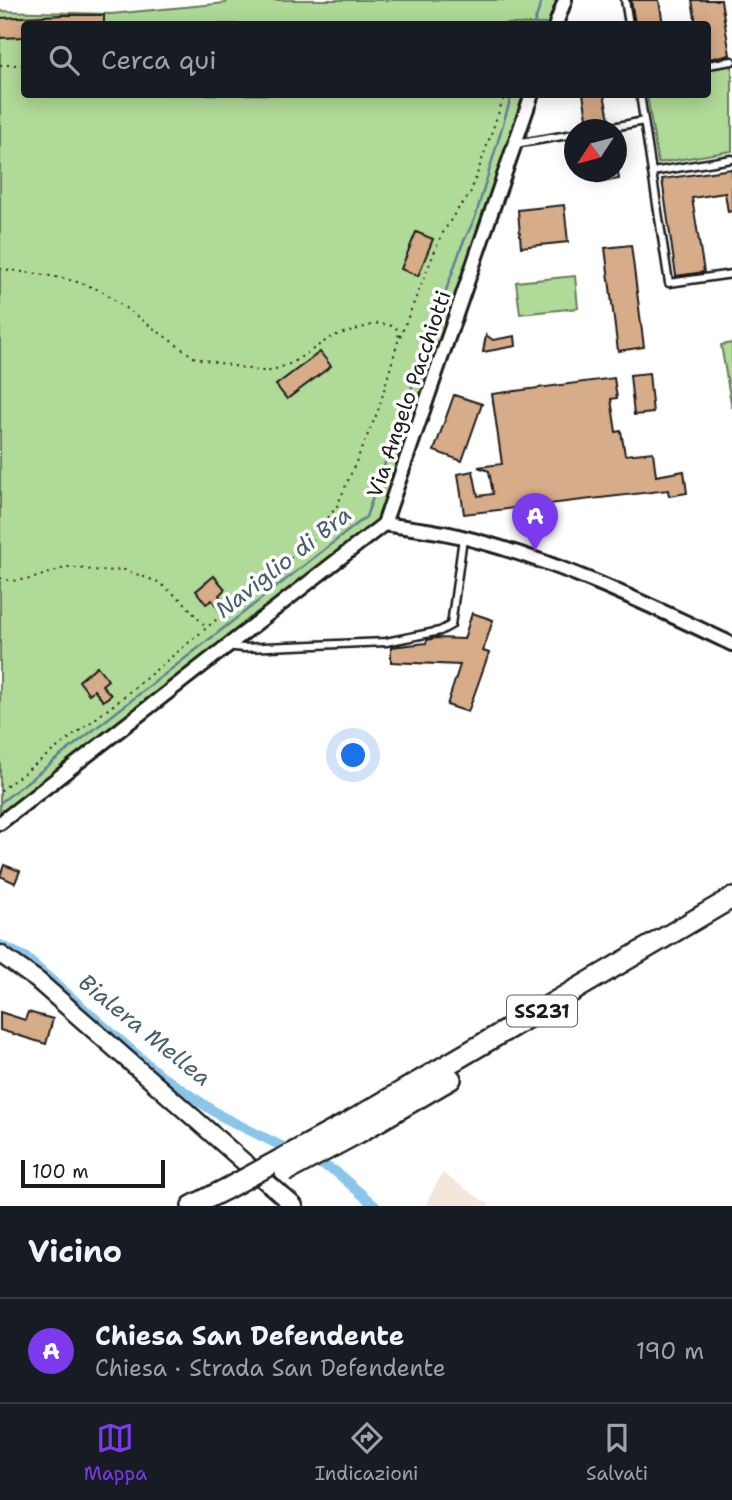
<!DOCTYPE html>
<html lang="it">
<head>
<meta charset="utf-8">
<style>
	:root { --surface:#171b24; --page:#20242c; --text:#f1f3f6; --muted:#9ea1a6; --line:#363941; --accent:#7c3aed }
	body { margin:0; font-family:"Shantell Sans",sans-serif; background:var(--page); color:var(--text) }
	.compass { position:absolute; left:564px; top:119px; width:63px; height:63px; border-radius:50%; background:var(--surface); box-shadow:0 4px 18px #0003; rotate:234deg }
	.scale { position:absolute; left:21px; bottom:18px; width:144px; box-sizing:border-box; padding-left:7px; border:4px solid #1c1c1c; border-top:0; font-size:19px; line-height:24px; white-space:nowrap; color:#1c1c1c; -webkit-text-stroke:5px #fff; paint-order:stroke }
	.you { position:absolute; left:354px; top:756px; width:24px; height:24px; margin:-18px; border:5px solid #fff; border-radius:50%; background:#1a73e8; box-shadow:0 0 0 10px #1a73e833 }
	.badge { display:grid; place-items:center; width:46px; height:46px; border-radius:50%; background:var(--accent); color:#fff; font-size:23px; font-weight:700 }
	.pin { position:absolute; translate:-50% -58px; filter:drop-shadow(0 2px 4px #0008) }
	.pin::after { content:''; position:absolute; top:37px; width:24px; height:21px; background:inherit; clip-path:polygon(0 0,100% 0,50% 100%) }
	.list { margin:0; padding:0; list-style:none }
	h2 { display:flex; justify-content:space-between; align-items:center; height:91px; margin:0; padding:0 28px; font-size:30px }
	h2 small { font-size:23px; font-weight:400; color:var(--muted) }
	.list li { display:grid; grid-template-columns:46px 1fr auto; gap:21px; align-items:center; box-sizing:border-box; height:105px; padding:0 28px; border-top:2px solid var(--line) }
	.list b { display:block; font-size:26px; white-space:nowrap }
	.list p { margin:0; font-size:23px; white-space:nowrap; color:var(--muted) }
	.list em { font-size:23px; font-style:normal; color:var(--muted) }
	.icon { flex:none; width:38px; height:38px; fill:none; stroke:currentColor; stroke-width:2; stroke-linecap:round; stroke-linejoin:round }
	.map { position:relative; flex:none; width:732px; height:1206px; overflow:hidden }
	.search { position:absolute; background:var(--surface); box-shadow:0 4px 18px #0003; left:21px; right:21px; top:21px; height:77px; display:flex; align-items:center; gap:18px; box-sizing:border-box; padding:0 24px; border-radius:7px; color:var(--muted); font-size:26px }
	.sheet { height:196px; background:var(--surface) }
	nav { display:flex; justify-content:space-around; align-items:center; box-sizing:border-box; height:98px; border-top:2px solid var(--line); background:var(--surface); font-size:19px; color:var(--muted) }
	nav a { display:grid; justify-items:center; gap:4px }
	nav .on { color:var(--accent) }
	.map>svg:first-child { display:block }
	.built { fill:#f3e6db }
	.green { fill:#b0da97; stroke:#667b5a; stroke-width:2 }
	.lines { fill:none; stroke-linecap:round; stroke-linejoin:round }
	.stream { stroke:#5e8198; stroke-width:2.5 }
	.canal { stroke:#8ac5ea; stroke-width:10 }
	.building { fill:#d7ac88; stroke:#1c1c1c; stroke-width:2 }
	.service-casing { stroke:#1c1c1c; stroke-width:11 }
	.minor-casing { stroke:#1c1c1c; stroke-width:18 }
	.secondary-casing { stroke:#1c1c1c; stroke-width:21 }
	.trunk-casing { stroke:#1c1c1c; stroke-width:24 }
	.path { stroke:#1c1c1c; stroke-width:2; stroke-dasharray:2 5; stroke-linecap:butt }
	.service { stroke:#fff; stroke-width:6 }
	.minor { stroke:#fff; stroke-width:12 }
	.secondary { stroke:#fff; stroke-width:16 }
	.trunk { stroke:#fff; stroke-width:19 }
	.trunk-bridge-casing { stroke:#1c1c1c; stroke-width:24; stroke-linecap:butt }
	.trunk-bridge { stroke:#fff; stroke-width:19 }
	.labels { text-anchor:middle; stroke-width:7; stroke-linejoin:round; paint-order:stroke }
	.shield { fill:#fff; stroke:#606060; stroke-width:2 }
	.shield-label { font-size:19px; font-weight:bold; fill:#1c1c1c }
	.street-label { font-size:21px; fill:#1c1c1c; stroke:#fff }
	.water-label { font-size:23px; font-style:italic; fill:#48606e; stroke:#fff }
</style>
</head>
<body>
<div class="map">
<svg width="732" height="1206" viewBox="0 0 732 1206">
	<rect width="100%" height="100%" fill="#fff"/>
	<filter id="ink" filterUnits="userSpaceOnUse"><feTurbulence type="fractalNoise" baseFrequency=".0143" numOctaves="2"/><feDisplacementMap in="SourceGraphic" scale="14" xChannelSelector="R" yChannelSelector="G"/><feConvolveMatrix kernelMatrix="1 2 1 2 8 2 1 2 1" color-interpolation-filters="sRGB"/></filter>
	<g filter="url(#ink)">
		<path class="built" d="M442,1173L491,1206H425Z"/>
		<g class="green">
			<path d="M227,0H560L552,24H24V94L527,95L378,522L0,815V11L111,14L226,3Z"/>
			<path d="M732,65V151L658,163L647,95L708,94V69Z"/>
			<path d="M575,276L578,308L520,314L516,282Z"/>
			<path d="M732,343V408L721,345Z"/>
		</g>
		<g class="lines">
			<g class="stream">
				<path d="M534,24L542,0"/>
				<path d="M0,803L366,517L462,245L475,218L512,94"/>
			</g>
			<g class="canal">
				<path d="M0,945L25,957L160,1075L221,1116L295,1153"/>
				<path d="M309,1159L335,1171L375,1206"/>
			</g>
		</g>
		<g class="building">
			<path d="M631,0H659L663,24H635Z"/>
			<path d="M692,0H721L730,55L708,59V24H696Z"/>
			<path d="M63,15H104V24H24V37L0,38V18Z"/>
			<path d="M583,94H604L609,119L588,123Z"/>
			<path d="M732,169V211L728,212L725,193L692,198L704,272L676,276L662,179Z"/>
			<path d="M595,172H618L619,179L597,183Z"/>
			<path d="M564,205L568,242L521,247L518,210Z"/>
			<path d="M416,232L433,239L418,276L401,269Z"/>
			<path d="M631,245L644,347L618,351L605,248Z"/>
			<path d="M486,335L493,340L515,336L516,346L483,352Z"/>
			<path d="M320,352L331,366L287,399L276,385Z"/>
			<path d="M649,373L653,413L634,415L630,375Z"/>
			<path d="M614,378L617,398L611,399L616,432L621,431L625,455L653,452L656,476L684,471L687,493L669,496L668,490L464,514L458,474L473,471L478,496L493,494L489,471L478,467L502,464L492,394Z"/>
			<path d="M454,395L482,404L462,461L434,451Z"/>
			<path d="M214,576L225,589L219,595L227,606L220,611L212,600L206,604L196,591Z"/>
			<path d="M472,613L493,620L483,651L489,653L468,712L447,705L460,665L391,662V647L426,643L427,640L436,638L464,639Z"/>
			<path d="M97,666L108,680L102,685L111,695L103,701L94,690L89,694L79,681Z"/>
			<path d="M4,865L20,871L15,883L0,876Z"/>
			<path d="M0,1012L25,1020L28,1012L53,1019L46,1044L0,1030Z"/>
		</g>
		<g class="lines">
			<defs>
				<g id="service">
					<path d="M625,0L629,24"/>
					<path d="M708,65L732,61"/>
					<path d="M640,94L669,283L732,274"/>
					<path d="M598,130L644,121"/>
					<path d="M515,144L574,134"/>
					<path d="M652,172L732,159"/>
					<path d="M227,646L243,648L386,642L440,631L451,625L463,538"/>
				</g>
				<g id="minor">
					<path d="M556,24L565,0"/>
					<path d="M384,524C409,528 434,530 458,536C554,559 643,602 732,644"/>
					<path d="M0,823L384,524L532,94"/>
				</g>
				<path id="secondary" d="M0,954L37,980L294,1206"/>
				<g id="trunk">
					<path d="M351,1121L732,898"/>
					<path d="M358,1133L451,1079"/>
					<path d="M192,1206L226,1189"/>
				</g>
			</defs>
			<use href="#service" class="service-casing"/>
			<use href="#minor" class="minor-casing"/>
			<use href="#secondary" class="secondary-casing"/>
			<use href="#trunk" class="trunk-casing"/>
			<g class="path">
				<path d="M0,65H24"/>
				<path d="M0,269C36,274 70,276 103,292L195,358L259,371H270L292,363L333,336L379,323L396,327L399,338L378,411L337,506L311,541L116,703L0,791"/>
				<path d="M400,337L441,236L455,213L470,194L505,94"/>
				<path d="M0,578L11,581L31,579L68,567L102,571L125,570L158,582L183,601L206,628"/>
			</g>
			<use href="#service" class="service"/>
			<use href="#minor" class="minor"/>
			<use href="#secondary" class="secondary"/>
			<use href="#trunk" class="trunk"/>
			<defs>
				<g id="trunk-bridge">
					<path d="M285,1172L358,1133"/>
					<path d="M226,1189L351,1121"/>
				</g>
			</defs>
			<use href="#trunk-bridge" class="trunk-bridge-casing"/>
			<use href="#trunk-bridge" class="trunk-bridge"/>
		</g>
	</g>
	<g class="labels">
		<rect class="shield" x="507" y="995.5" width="70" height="31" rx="5"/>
		<g class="shield-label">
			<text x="542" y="1018">SS231</text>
		</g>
		<g class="street-label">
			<text transform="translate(409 394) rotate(-71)" y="7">Via Angelo Pacchiotti</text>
		</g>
		<g class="water-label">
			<text transform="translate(283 562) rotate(-38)" y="8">Naviglio di Bra</text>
			<text transform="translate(145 1030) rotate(39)" y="8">Bialera Mellea</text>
		</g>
	</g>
</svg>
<svg class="compass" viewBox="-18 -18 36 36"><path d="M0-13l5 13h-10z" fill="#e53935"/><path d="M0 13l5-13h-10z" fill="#9ea1a6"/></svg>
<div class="scale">100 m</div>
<div class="you"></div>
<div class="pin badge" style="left:535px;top:551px">A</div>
<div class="search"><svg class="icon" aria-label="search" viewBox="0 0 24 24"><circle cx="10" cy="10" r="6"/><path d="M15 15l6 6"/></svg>Cerca qui</div>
</div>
<section class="sheet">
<h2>Vicino<small></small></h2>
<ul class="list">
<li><span class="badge">A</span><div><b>Chiesa San Defendente</b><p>Chiesa · Strada San Defendente</p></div><em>190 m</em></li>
</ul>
</section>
<nav>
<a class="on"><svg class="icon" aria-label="map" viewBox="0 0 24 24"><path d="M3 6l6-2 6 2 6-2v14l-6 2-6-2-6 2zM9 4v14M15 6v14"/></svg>Mappa</a>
<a><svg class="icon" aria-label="directions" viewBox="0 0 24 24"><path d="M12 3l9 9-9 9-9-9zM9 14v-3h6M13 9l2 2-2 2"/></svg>Indicazioni</a>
<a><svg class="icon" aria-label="saved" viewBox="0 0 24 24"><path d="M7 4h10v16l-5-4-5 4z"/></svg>Salvati</a>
</nav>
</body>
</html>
